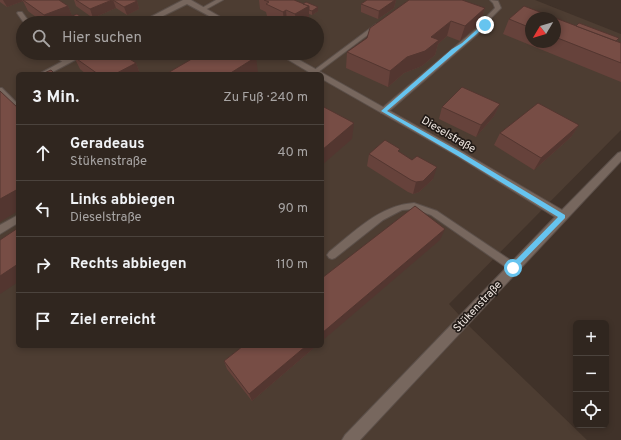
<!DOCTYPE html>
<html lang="de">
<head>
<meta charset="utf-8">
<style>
	:root { --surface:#30261f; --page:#382e28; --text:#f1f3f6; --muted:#a8a5a4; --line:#4b433d }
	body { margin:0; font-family:Overpass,sans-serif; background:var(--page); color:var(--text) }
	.controls { position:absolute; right:12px; bottom:12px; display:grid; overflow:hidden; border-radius:6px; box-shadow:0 2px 6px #0003 }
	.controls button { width:36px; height:36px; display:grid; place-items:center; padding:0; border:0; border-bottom:1px solid var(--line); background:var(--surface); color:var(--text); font:20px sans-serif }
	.compass { position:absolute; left:525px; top:12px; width:36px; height:36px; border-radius:50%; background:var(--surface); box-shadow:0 2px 6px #0003; rotate:232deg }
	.stop { position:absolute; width:12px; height:12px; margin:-9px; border:3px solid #66c4ef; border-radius:50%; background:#fff }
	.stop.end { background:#66c4ef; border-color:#fff; box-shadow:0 1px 4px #0008 }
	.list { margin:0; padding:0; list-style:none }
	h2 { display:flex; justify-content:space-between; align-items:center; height:52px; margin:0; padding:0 16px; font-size:17px }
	h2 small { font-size:13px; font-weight:400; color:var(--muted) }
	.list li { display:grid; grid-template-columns:26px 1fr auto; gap:12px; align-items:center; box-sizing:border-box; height:56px; padding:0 16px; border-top:1px solid var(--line) }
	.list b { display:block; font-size:15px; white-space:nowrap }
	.list p { margin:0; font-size:13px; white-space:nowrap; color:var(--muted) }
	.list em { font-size:13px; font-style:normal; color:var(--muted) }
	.icon { flex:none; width:22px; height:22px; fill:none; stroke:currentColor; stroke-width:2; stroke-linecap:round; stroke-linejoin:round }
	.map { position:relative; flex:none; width:621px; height:440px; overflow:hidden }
	.search { position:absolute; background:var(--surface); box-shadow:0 2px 6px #0003; left:16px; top:16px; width:308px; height:44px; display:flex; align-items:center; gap:10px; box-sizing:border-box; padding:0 14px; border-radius:22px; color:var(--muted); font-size:15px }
	.panel { position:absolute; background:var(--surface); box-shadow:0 2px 6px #0003; left:16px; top:72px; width:308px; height:276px; border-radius:6px }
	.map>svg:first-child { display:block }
	.industrial { fill:#4d3d32; fill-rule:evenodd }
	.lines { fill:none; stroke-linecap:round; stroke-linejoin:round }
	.service-casing { stroke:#5b4f49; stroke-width:2 }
	.minor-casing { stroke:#5b4f49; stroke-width:2 }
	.service { fill:#77675e; fill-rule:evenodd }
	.minor { fill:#77675e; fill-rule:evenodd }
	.wall { fill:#66423b; fill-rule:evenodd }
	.shaded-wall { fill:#533630 }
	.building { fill:#774d45; stroke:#533630 }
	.route { fill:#66c4ef }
	.labels { text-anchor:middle; stroke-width:3.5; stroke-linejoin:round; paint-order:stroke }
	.street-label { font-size:11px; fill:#f3eae4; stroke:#221b17 }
</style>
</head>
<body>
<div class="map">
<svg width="621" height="440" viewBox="0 0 621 440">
	<rect width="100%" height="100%" fill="#403229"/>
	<path class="industrial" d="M0,0H535L621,34V130L449,304L470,327L587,440H0ZM531,18H555V42H531ZM23,23H317V53H23ZM18,74H322V346H18Z"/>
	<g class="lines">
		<defs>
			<g id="service">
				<path d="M216,0H223L205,10L200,9Z"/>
				<path d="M490,0L498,1L501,8L489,20L487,26L387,113H381V109L482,24L484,19L495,8L493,3Z"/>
				<path d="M18,12H22L30,23H24L17,13Z"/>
				<path d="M376,24L381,25L317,73H313V71Z"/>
				<path d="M50,53H57L69,62L68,63H64Z"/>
				<path d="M0,88H2L18,104V110H15L0,94Z"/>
				<path d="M414,203L437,211L516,264L518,267L516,270L513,271L510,270L431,215L414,209L402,210L383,220L335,258L332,259L329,258L327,255L329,252C354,232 380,205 414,203Z"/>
				<path d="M18,215V223L0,234V225Z"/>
			</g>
			<g id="minor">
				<path d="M183,0H191L231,23H222L187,4L149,23H139Z"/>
				<path d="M78,53H88L49,74H39Z"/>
				<path d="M277,53H287L463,152L562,210L618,153L621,152V161L360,440H342L345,435L555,217L457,156L322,79V74H312Z"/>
			</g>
		</defs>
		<use href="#service" class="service-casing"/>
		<use href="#minor" class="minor-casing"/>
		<use href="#service" class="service"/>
		<use href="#minor" class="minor"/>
	</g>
	<g class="wall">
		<path d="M0,0H59L68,6L72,16L89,23H44L28,11L23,1L7,7L0,2Z"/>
		<path d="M74,0H135L137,1L139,9L127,15L116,8L93,18L76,6Z"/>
		<path d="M259,0H294L318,11L312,15L309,14V18L301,23H289L287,22L285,23H282L267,16L266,12L260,9Z"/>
		<path d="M367,0H396L394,8L378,19L361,12V4Z"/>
		<path d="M524,6L576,26L579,23L619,38L617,41L621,43V82L503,34L509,19ZM531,18H555V42H531Z"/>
		<path d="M485,8L480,23L460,41L447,36L438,44L435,55L422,66L404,73L388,87L346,68L347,52Z"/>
		<path d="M162,53H186L174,60Z"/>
		<path d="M74,57L136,63L140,74H86L80,69Z"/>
		<path d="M500,104L494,116L476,137L439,119L442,107Z"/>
		<path d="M579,125L571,137L534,170L494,145L500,133Z"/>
		<path d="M400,152L433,179L419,192L413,194L408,192L367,166L369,154Z"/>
		<path d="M243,346H316L252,401L227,369L224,361Z"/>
	</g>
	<g class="shaded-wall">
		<path d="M3,0H22L23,1L7,7Z"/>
		<path d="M113,0L116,8L93,18L90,9Z"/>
		<path d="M395,0H396L394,8L378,19L379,11Z"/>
		<path d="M137,1L139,9L127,15L124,7Z"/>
		<path d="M68,6L73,18L60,23H48L44,15Z"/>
		<path d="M309,6V18L301,23H296L295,14Z"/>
		<path d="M318,7V11L312,15V11Z"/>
		<path d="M485,8L480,23L460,41L465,26Z"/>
		<path d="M286,10L287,22L284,23L283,12Z"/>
		<path d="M451,21L447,36L438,44L435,55L422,66L404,73L388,87L390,71Z"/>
		<path d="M172,53H186L174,60Z"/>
		<path d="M256,57L258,73L256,74H229Z"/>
		<path d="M136,63L140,74H115Z"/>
		<path d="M500,104L494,116L476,137L481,125Z"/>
		<path d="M354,123L352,139L322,165V150Z"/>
		<path d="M579,125L571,137L534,170L541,158Z"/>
		<path d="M437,167L433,179L419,192L413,194L416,182Z"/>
		<path d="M18,189V211L0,222V199Z"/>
		<path d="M445,229L440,240L322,341V333Z"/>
		<path d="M18,264V282L0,294V276Z"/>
		<path d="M306,346H316L252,401L249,394Z"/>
	</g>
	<g class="building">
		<path d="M23,0H59L68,6L44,15Z"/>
		<path d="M76,0H112L90,9Z"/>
		<path d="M113,0H135L137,1L124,7Z"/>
		<path d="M264,0H294L309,6L295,14L286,10L283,12L266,4L269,2Z"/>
		<path d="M367,0H395L379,11L361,4Z"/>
		<path d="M409,0H462L485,8L465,26L451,21L431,37L439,40L425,51L407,57L390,71L347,52L367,38L370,28Z"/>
		<path d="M306,2L318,7L312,11L309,10V6L303,4Z"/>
		<path d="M524,6L621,43V63L555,37V18H531V28L509,19Z"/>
		<path d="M77,14L89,23H56Z"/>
		<path d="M174,16L187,23H160Z"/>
		<path d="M579,23L619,38L616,41L576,26Z"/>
		<path d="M82,53H120L136,63L115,74H98L74,57Z"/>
		<path d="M202,53H248L256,57L229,74H166Z"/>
		<path d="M51,70L55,74H42Z"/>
		<path d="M462,87L500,104L481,125L442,107Z"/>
		<path d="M0,91L18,108V189L0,199Z"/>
		<path d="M538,103L579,125L541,158L500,133Z"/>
		<path d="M322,106L354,123L322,150Z"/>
		<path d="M385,140L400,149L398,151L412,160L417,156L437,167L423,181L416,182L411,180L369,154Z"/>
		<path d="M415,206L445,229L322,333V278Z"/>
		<path d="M18,228V264L0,276V240Z"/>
		<path d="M243,346H306L249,394L224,361Z"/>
	</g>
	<path class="route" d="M483,24L487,25L387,111L462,153L565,215V218L513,271L511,270V265L558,217L458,156L381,111L452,49L462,43Z"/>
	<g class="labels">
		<g class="street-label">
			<text transform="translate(449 134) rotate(30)" y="4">Dieselstraße</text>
			<text transform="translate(477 306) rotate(-47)" y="4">Stükenstraße</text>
		</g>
	</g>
</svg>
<div class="controls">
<button>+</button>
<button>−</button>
<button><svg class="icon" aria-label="locate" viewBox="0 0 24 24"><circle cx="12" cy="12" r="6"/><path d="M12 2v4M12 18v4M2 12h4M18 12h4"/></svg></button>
</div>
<svg class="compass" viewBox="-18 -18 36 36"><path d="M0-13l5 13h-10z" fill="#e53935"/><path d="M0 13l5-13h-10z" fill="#a8a5a4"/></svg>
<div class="stop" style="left:513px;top:268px"></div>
<div class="stop end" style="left:485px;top:25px"></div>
<div class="search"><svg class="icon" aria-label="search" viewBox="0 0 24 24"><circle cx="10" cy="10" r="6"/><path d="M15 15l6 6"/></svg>Hier suchen</div>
<section class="panel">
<h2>3 Min.<small>Zu Fuß · 240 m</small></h2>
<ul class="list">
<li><svg class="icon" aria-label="ahead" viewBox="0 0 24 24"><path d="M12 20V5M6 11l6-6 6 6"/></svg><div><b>Geradeaus</b><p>Stükenstraße</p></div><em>40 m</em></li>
<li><svg class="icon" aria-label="left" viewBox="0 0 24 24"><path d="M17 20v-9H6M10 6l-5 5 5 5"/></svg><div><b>Links abbiegen</b><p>Dieselstraße</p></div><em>90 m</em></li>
<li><svg class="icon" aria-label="right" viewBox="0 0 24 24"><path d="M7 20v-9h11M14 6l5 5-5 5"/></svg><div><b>Rechts abbiegen</b></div><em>110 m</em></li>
<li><svg class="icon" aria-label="arrive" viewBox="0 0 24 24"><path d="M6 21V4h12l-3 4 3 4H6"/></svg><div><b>Ziel erreicht</b></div></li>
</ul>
</section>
</div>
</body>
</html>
